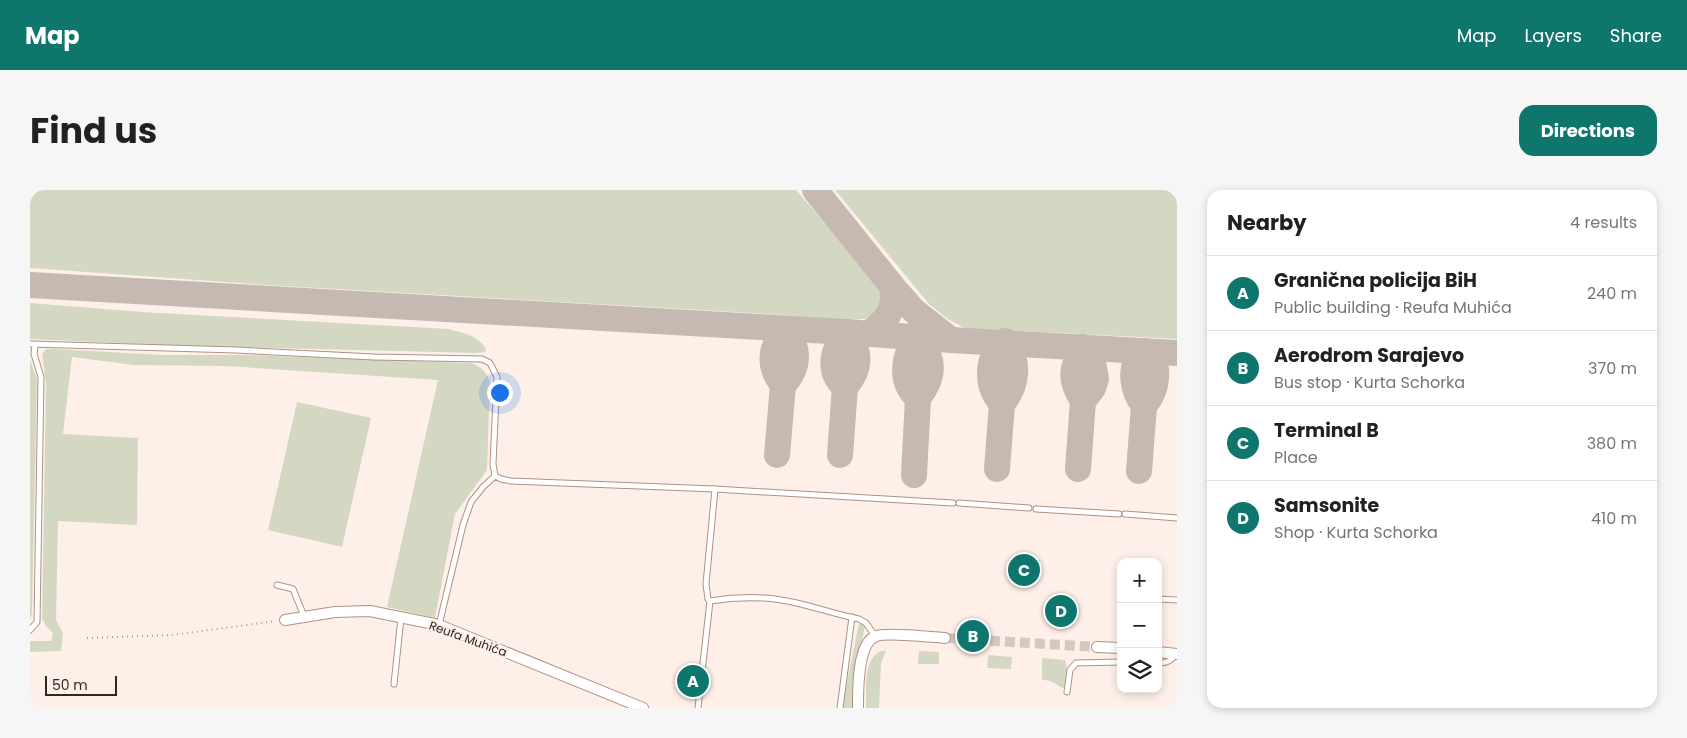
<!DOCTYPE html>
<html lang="en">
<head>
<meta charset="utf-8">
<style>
	:root { --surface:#fff; --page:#f6f6f6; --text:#202124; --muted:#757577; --line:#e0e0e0; --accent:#0f766e }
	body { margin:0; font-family:Poppins,sans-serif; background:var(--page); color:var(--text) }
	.controls { position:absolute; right:15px; bottom:15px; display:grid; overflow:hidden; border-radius:10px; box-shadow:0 2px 8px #0003 }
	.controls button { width:45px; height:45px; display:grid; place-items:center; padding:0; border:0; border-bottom:1px solid var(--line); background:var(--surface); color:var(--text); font:25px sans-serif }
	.scale { position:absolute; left:15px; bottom:12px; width:72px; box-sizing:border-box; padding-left:5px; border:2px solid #332720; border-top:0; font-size:14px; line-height:18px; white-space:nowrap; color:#332720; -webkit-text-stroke:4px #fef0e9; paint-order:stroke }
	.you { position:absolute; left:469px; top:202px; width:18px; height:18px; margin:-12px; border:4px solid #fff; border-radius:50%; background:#1a73e8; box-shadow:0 0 0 8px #1a73e833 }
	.badge { display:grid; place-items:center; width:32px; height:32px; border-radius:50%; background:var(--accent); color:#fff; font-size:16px; font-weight:700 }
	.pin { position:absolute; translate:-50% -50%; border:2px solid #fff; box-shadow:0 1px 5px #0006 }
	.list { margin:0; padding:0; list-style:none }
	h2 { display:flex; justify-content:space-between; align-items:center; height:65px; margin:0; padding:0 20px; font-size:21px }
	h2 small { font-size:16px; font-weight:400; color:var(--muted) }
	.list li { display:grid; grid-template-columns:32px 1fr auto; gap:15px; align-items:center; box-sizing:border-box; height:75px; padding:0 20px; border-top:1px solid var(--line) }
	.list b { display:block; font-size:19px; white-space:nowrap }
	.list p { margin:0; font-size:16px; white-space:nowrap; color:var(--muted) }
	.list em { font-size:16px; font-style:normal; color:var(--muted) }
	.icon { flex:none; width:28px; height:28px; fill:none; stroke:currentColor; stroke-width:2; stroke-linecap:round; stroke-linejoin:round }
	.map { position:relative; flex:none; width:1147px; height:518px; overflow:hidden; border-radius:15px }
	header { display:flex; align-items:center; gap:30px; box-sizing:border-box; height:70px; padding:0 25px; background:var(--accent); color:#fff }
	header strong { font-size:24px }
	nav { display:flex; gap:28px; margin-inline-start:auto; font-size:18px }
	.intro { display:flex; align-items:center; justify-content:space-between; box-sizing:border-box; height:120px; padding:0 30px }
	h1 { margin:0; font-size:35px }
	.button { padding:12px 22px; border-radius:15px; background:var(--accent); color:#fff; font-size:18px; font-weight:700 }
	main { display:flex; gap:30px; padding:0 30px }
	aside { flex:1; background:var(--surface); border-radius:15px; box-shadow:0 2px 8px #0003 }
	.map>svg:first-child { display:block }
	.green { fill:#d4d8c3 }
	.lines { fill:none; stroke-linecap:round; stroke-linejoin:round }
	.taxiway { stroke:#c6b9b2; stroke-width:26 }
	.street-tunnel { stroke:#d5c8c1; stroke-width:10; stroke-dasharray:10 5; stroke-linecap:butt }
	.lane-casing { stroke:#b19181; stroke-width:7 }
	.street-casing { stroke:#b19181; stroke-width:12 }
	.path { stroke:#a69992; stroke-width:2; stroke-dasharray:1 4; stroke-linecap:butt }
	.lane { stroke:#fff; stroke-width:5 }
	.street { stroke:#fff; stroke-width:10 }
	.labels { text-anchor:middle; stroke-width:4; stroke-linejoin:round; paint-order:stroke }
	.street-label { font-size:12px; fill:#332720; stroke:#fef0e9 }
</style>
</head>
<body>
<header>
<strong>Map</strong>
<nav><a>Map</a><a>Layers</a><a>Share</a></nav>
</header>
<div class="intro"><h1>Find us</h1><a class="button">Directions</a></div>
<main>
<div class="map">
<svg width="1147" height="518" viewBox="0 0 1147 518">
	<rect width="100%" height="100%" fill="#fef0e9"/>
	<g class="green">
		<path d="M0,0H766L848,94L853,105L852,113L849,120L843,126L834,129L818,130L722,123L236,95L0,78Z"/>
		<path d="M805,0H1147V149L935,138L919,130L899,114Z"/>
		<path d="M0,113L112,122L419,139C432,143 450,146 456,159L455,162L446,163L128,155L0,149Z"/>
		<path d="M16,159H26L133,165H219L441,173C452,177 457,182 460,193L457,280L425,324L405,428L357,417L408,190L194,176L104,175L42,167L33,244L108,248L107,335L28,331L26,430L33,443L31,461L0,462V451H21L23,443L16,436L12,428L16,193L12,164Z"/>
		<path d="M0,170L7,189L2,423L0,431Z"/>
		<path d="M267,212L341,228L312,357L238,340Z"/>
		<path d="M829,433L835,436L825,484L824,518H812Z"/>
		<path d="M851,461H856L851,473L849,518H836C837,499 832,470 851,461Z"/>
		<path d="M889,461L909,462V474H888Z"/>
		<path d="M958,465L982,467L981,479L957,478Z"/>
		<path d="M1012,468L1035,470L1037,478L1034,498C1027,497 1025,490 1012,490Z"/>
	</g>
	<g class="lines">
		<g class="taxiway">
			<path d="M785,0L862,96C866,121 857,130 838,144"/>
			<path d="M0,95L816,142L921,150L1147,163"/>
			<path d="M862,96L884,121L921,150"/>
			<path d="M755,139C770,158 770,177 753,195C737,175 740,158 755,139Z"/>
			<path d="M816,142C832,162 831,179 815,197C796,181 803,159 816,142Z"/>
			<path d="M887,148C905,168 905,187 888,208C869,192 873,165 887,148Z"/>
			<path d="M975,151C990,171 988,195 972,214C955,195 956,168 975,151Z"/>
			<path d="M1115,161C1133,175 1127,201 1114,216C1102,200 1097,175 1115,161Z"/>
			<path d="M747,265L753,195"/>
			<path d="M810,265L815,197"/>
			<path d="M967,279L972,214"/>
			<path d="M1048,279L1053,211L1063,198L1066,189L1063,172L1053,157C1041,178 1039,190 1053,211"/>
			<path d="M1109,281L1114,216"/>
			<path d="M884,285L888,208"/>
		</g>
		<path class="street-tunnel" d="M915,448L1067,457"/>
		<defs>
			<g id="lane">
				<path d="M0,154L206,160L344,167L452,169L460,173L467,187L463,274L465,286"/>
				<path d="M685,299L923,313"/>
				<path d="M929,313L999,318"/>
				<path d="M1006,319L1089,324"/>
				<path d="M1095,324L1147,328"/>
				<path d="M247,395L263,399L274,426"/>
				<path d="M1128,409L1147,410"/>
				<path d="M409,435L433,335L441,312L453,297L465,286L471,289L481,291L685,299L676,394L678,409L680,411C698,408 716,407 734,408C767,410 798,423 829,429L836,433L845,446"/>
				<path d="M0,440L7,432L11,187L4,164L5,155"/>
				<path d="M1128,473C1137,473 1141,471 1146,464"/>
				<path d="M364,494L371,428"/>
				<path d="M1037,502L1040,480L1046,473L1091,472"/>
				<path d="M668,518L680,411"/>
				<path d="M810,518L822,427"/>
			</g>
			<g id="street">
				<path d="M255,430L305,422L340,421L409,435L613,518"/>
				<path d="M1067,457L1091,458"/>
				<path d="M1128,462L1147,464"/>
				<path d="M828,518C828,501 827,453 846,446C857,442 901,447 915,448"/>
			</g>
		</defs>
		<use href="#lane" class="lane-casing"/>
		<use href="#street" class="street-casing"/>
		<path class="path" d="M57,448L142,445L246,431"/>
		<use href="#lane" class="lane"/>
		<use href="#street" class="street"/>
	</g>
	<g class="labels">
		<g class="street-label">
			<text transform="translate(438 449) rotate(20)" y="4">Reufa Muhića</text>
		</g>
	</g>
</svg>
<div class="controls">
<button>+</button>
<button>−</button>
<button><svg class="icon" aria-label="layers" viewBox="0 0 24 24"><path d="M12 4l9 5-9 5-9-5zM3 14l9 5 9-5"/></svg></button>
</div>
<div class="scale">50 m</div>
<div class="you"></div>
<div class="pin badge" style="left:663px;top:491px">A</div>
<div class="pin badge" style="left:943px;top:446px">B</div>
<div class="pin badge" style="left:994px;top:380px">C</div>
<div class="pin badge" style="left:1031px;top:421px">D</div>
</div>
<aside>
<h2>Nearby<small>4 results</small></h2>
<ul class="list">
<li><span class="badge">A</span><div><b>Granična policija BiH</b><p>Public building · Reufa Muhića</p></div><em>240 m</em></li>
<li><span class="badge">B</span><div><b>Aerodrom Sarajevo</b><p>Bus stop · Kurta Schorka</p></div><em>370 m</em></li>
<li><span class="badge">C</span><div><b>Terminal B</b><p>Place</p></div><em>380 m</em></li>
<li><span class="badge">D</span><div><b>Samsonite</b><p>Shop · Kurta Schorka</p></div><em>410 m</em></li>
</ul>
</aside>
</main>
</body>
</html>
